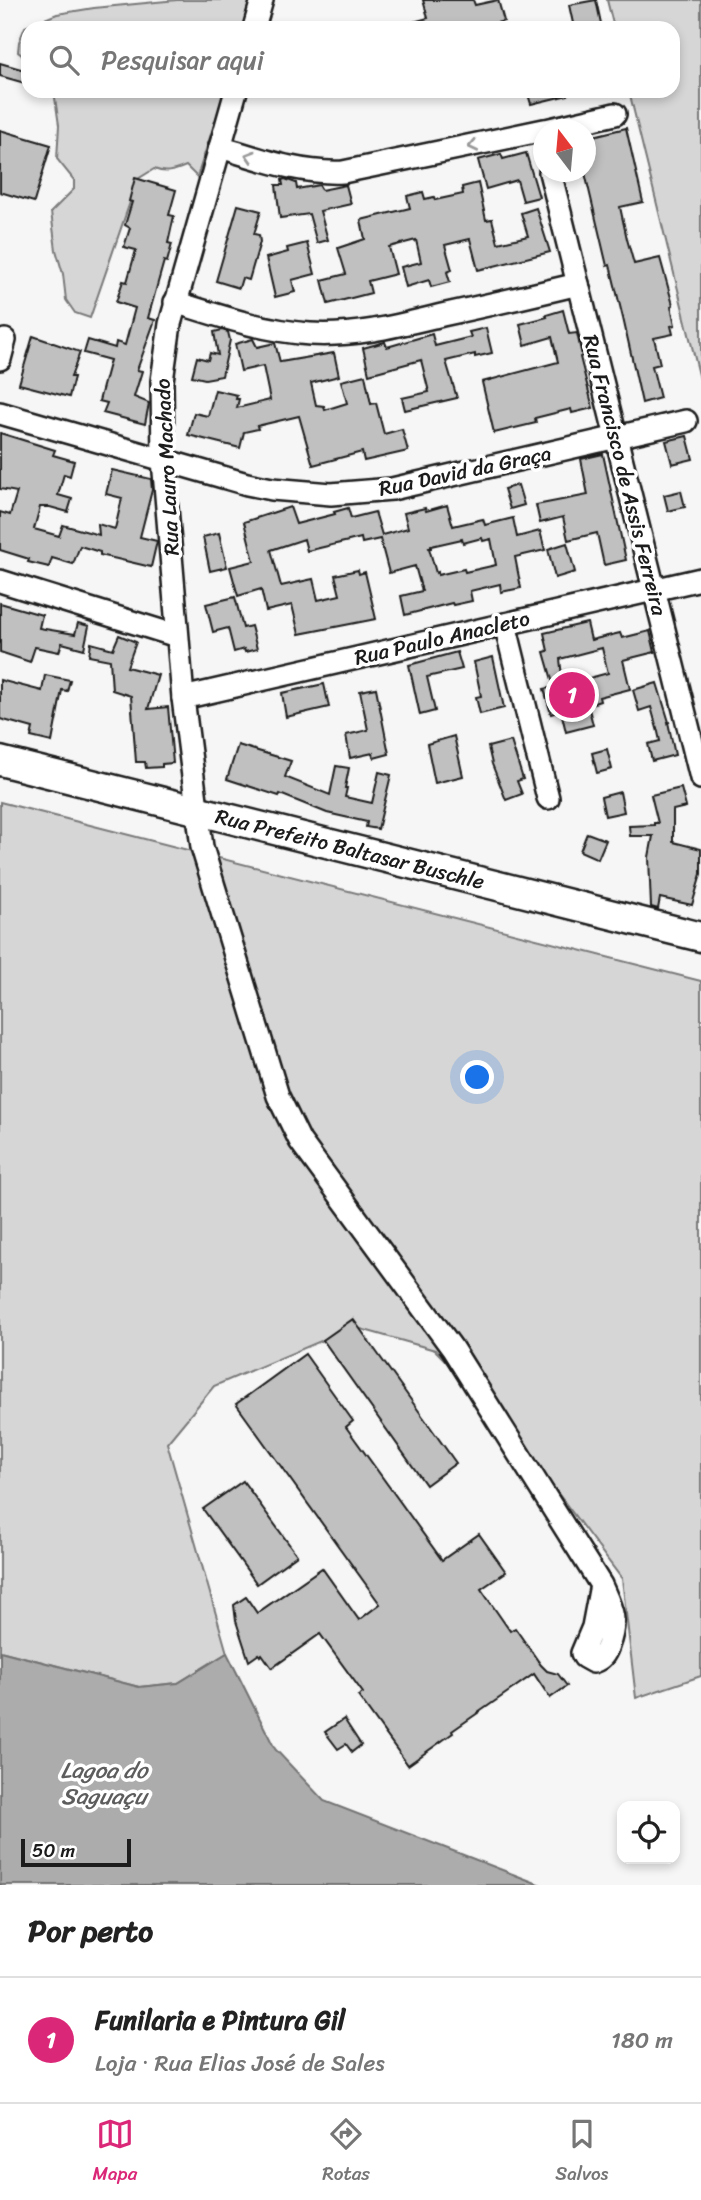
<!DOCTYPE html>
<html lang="pt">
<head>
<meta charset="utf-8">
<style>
	:root { --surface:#fff; --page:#f6f6f6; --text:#222; --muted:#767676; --line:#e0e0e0; --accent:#db2777 }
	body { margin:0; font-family:Sriracha,sans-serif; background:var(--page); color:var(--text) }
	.controls { position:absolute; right:21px; bottom:21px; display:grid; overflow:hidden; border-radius:14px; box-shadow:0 4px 10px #0003 }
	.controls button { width:63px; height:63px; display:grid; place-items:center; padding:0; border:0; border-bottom:2px solid var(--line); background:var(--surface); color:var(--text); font:35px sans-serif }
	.compass { position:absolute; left:533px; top:119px; width:63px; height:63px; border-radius:50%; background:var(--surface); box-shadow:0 4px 10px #0003; rotate:344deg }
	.scale { position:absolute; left:21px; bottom:18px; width:110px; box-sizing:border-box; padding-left:7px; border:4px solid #1c1c1c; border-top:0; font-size:19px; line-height:24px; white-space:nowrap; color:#1c1c1c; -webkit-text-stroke:5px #fff; paint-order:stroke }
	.you { position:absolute; left:478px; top:1078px; width:24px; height:24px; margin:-18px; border:5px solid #fff; border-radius:50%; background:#1a73e8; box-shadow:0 0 0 10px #1a73e833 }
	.badge { display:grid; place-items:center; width:46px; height:46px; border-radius:50%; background:var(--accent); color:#fff; font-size:23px; font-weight:700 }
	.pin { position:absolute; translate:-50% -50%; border:4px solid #fff; box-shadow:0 2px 7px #0006 }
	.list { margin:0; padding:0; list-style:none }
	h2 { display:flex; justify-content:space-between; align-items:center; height:91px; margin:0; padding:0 28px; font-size:30px }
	h2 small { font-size:23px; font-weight:400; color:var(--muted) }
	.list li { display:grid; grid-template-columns:46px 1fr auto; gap:21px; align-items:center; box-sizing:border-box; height:126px; padding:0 28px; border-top:2px solid var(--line) }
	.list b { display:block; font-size:26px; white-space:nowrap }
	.list p { margin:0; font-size:23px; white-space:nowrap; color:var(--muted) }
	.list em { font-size:23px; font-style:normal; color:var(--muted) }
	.icon { flex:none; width:38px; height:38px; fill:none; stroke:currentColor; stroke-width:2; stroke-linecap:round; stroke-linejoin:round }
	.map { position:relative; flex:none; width:701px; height:1885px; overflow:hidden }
	.search { position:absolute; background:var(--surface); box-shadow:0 4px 10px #0003; left:21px; right:21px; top:21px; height:77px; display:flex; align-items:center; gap:18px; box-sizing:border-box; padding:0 24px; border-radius:21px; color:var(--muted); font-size:26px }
	.sheet { height:217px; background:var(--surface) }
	nav { display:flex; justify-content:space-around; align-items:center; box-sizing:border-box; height:98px; border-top:2px solid var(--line); background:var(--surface); font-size:19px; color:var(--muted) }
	nav a { display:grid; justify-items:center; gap:4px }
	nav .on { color:var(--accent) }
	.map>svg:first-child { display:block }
	.green { fill:#d6d6d6; stroke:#797979; stroke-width:2 }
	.water { fill:#acacac; stroke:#727272; stroke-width:2 }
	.building { fill:#c0c0c0; stroke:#1c1c1c; stroke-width:2; fill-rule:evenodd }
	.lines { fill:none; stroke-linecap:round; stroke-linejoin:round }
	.minor-casing { stroke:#1c1c1c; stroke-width:26 }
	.major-casing { stroke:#1c1c1c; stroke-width:33 }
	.minor { stroke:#fff; stroke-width:21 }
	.major { stroke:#fff; stroke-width:28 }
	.oneway { stroke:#999 }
	.labels { text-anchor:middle; stroke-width:7; stroke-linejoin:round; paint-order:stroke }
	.street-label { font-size:21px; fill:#1c1c1c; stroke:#fff }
	.water-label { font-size:23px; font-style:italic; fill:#5d5d5d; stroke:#fff }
</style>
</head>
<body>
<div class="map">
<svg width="701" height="1885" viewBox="0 0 701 1885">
	<rect width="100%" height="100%" fill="#f6f6f6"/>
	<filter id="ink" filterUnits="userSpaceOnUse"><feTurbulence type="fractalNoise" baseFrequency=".0143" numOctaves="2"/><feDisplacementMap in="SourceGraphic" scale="14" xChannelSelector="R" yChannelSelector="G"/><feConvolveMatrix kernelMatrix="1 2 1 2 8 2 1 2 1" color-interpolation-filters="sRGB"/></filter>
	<g filter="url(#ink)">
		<g class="green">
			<path d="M177,0H255L247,28H28V60L18,52L19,42L25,27L57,14L94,8Z"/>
			<path d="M607,0H701V383L629,91H673V28H614Z"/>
			<path d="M54,91H225L197,177L186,166C174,171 166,174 154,169L138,179L90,318L75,313L66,300L63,274L56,250L51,212L74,189V180L57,159L59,125Z"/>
			<path d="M0,802L701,981V1676L636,1698L622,1579L503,1420L435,1350L354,1327L214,1386L167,1443L227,1653L178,1683L139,1687L0,1651Z"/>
		</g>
		<path class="water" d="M0,1651L139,1687L178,1683L227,1653L275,1749L324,1801L541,1885H0Z"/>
		<g class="building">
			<path d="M423,0H473L475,5L498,0L504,21L479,28H407L406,24L428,18Z"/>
			<path d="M596,0L602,28H574L569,5Z"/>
			<path d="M0,63L28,71V84L0,76Z"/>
			<path d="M527,91H567L568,95L531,104Z"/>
			<path d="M626,128L643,202L620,207L627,239L634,264L660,258L673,305L671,306L675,325L671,326L673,334L654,338L660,364L652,366L660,398L642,403L623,318L610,265L607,266L585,173V138Z"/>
			<path d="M0,130L51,145L34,202L0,192Z"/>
			<path d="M526,153L539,197L523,201L517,180L486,189L478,160L501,154L503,159Z"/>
			<path d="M135,178L176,190L169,215L174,216L168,243L172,244L167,262L164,261L148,318L155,320L137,370L142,371L134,397L149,403L145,424L103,413L107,403L99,401L110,360L84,353L88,340L115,348L116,342L125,345L135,308L116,302L123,281L127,282L136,250L124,247L130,228L125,225L132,202L129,201Z"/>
			<path d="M285,179L296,183L297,189L319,185L322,190L346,185L351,204L320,211L328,240L317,243L309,214L280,218L276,185H283L282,180Z"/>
			<path d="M478,183L486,220L492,219L498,243L528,236L521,213L536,208L550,252L478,270L470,239L445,245L452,270L447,272L450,282L431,287L429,280L406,287L401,267L421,262L416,240L389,247L396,274L368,281L371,293L328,304L322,280L346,274L338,248L365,239L361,220L410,208L407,196L423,192L425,199L434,197L435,200L463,194L462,187Z"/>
			<path d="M238,205L261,211L254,234L259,235L260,242L249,280L242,278L239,288L216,281Z"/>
			<path d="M307,243L315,274L292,280L295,292L275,297L266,258L288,252L287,248Z"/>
			<path d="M563,310L569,334L577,333L582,356L580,357L593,408L572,413L571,409L535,418L536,423L494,433L482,382L558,362L552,337L525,345L520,324L547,317L546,315Z"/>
			<path d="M486,328L492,353L475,357V354L446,361L457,398L405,410L402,398L429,392L421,360L369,374L363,348L385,342L387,347L432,334L435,346L471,337L469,332Z"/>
			<path d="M222,330L228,332L230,340L222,376L205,379L192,376L197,357L208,360L210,353L218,355L214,332Z"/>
			<path d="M33,336L80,352L71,377H74L69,397L19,384Z"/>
			<path d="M253,339L257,347L275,343L280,362L334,353L339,376L311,383L316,405L324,406L325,410L347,403L341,381L365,375L371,404L376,403L384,434L402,429L408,451L364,461L362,452L313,465L299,416L257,426L258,429L244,432L240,448L188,435L194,413L208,416L215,390L237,395L236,399H239L237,408L270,400L263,366L241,371L235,344Z"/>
			<path d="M0,433L55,450L53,455L74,461L70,476L64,474L58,495L72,499L68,512L50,507H40L34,529L59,536L63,525L99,535L98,524L115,529L122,498L106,494L112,470L151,479L152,490L140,537L157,541L151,567L100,555V552L80,546L73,564L52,558L49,567L28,562L29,559L0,550V512L10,515L17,492L0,489Z"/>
			<path d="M687,436L693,459L672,464L666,441Z"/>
			<path d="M603,454L626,560L604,565L597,533L568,540L563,517L540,523L536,505L588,495L581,459Z"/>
			<path d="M518,485L524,505L510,509L504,489Z"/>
			<path d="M681,491L685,507L668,511L664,495Z"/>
			<path d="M447,505L453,526L483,519L485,525L513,518L517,537L540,531L545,550L515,557L521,588L501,592L500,584L470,591L472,601L453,605L452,603L405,615L401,596L422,591L415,566L389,573L380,539L362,543L361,538L307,551L304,539L271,550L281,586L313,579L318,600L340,595L335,575L358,570L359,574L365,572L376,619L299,634L292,605L266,611L261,589L238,596L230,567L254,561L244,522L290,507L296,524L335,514L334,512L348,508L351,518L375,512L382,535L408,528L404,513L425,508L426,511ZM482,538L483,541L491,539L496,565L465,572L464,569L438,575V572L436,573L429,548H431V546L462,539L463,543Z"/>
			<path d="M219,533L227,567L210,571L203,537Z"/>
			<path d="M567,543L575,572L555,578L548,549Z"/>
			<path d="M235,597L243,628L251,626L257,649L245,652L244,649L234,652L228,628L213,632L206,604Z"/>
			<path d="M0,603L42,615L39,628L75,634L78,623L89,626L84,649L62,643L59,652L35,647L30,662L0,652Z"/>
			<path d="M587,623L591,640L620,633L622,638L650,631L655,652L623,660L630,689L599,697L600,701L588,705L593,725L566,732L561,711L551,714L544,689L554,687L544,652L548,651L544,633ZM602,648L608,673L563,685L560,659Z"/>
			<path d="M119,635L136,642L127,667L158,675L148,709L168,707L173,763L162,764V767L146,768L145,762H136L131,696L112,690L110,660L89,656L91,643L113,649Z"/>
			<path d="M457,652L462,669L427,677L435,711L420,715L409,665Z"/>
			<path d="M493,657L504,708L480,714L476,697L481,696L474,662Z"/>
			<path d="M45,675L70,680L67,691L62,690L52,742L31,737L33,728L0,719V680L42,691Z"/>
			<path d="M657,683L669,722H668L675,755L652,761L648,744L660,741L658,732L651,707L639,711L633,690Z"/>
			<path d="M324,684L329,707L286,717L282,693Z"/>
			<path d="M376,688L389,754L374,758L373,753L350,758L346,735L368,730L360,691Z"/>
			<path d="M454,736L463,776L435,783L427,744Z"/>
			<path d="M511,741L523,779L517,781L522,794L506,800L492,764L488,747Z"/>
			<path d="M238,745L291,761L285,777L330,795L336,766L349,768L345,788H347L345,797L372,803L379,772L391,775L378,829L366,827L367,822L327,813L280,794L279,796L227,779Z"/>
			<path d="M607,749L612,769L597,773L592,753Z"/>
			<path d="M681,788L686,807L673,810V842L701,849V874L692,905L660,898L658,909L651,907L649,857L653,836H630L629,826L654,825V823H658L651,795Z"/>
			<path d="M620,792L624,812L605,816L601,797Z"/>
			<path d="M587,833L606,840L598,859L580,851Z"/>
			<path d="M353,1319L456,1463L426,1485L323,1340Z"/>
			<path d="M305,1354L353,1421L346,1427L442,1560L479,1534L506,1572L481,1589L510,1631L515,1628L541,1665L547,1671L558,1674L567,1686L550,1698L534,1674L452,1731L453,1733L408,1765L358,1696L363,1693L320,1634L272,1668L262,1654L260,1656L259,1654L249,1661L236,1621L234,1605L246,1597L257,1613L322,1568L359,1620L380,1604L236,1404Z"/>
			<path d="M243,1481L297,1555L257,1584L203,1509Z"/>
			<path d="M344,1719L361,1745L352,1752L346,1744L338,1749L325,1732Z"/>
		</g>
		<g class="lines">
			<defs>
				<g id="minor">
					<path d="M254,28L262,0"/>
					<path d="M236,91L170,324L162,381L163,460L183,698L202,847L278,1096L300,1141L452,1348L601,1585C612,1610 618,1619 608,1646C605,1654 602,1659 593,1662L584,1657L582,1653L593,1627L601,1585"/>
					<path d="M546,130L615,114"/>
					<path d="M220,147C260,159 300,174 343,172L544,130"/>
					<path d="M550,172L701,778"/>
					<path d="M175,302C219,316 264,331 310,334C355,337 400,325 442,315C488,305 533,295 578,284"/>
					<path d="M0,359L5,340"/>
					<path d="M0,413L247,484L272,489L331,494L392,489L686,421"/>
					<path d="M0,581L177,636"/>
					<path d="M505,624L548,798"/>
					<path d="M183,698L701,579"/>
				</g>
				<path id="major" d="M0,761L701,937"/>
			</defs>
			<use href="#minor" class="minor-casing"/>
			<use href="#major" class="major-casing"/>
			<use href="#minor" class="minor"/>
			<use href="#major" class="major"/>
		</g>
		<defs><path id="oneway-chevron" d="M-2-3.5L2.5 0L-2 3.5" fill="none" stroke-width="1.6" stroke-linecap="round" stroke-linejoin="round" transform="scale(1.75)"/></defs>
		<g class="oneway">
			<use href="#oneway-chevron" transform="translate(473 146) rotate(168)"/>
			<use href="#oneway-chevron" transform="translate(250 156) rotate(-163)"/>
		</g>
	</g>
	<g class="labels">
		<g class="street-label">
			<text transform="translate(167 467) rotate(-93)" y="7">Rua Lauro Machado</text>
			<text transform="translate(465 471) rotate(-12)" y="7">Rua David da Graça</text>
			<text transform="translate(625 475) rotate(76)" y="7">Rua Francisco de Assis Ferreira</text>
			<text transform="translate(442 638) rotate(-13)" y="7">Rua Paulo Anacleto</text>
			<text transform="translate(350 849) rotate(14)" y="7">Rua Prefeito Baltasar Buschle</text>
		</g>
		<g class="water-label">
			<text x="104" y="1778">Lagoa do<tspan x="104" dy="26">Saguaçu</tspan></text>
		</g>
	</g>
</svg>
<div class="controls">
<button><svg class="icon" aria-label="locate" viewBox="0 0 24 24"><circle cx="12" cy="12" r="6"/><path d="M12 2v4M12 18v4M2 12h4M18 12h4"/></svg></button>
</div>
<svg class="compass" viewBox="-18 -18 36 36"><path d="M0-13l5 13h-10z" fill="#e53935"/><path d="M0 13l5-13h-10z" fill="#767676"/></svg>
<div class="scale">50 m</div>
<div class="you"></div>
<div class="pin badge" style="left:572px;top:695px">1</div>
<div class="search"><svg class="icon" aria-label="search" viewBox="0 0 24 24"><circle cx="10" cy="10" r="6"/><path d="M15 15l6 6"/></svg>Pesquisar aqui</div>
</div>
<section class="sheet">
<h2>Por perto<small></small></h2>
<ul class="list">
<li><span class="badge">1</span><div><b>Funilaria e Pintura Gil</b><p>Loja · Rua Elias José de Sales</p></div><em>180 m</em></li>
</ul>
</section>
<nav>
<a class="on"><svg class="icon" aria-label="map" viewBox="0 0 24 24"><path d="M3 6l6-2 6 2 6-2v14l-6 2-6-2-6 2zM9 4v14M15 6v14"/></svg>Mapa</a>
<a><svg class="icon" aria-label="directions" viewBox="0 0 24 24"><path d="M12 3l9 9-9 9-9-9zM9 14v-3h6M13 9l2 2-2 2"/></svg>Rotas</a>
<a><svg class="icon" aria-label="saved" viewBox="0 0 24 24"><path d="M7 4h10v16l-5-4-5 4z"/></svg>Salvos</a>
</nav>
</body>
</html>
